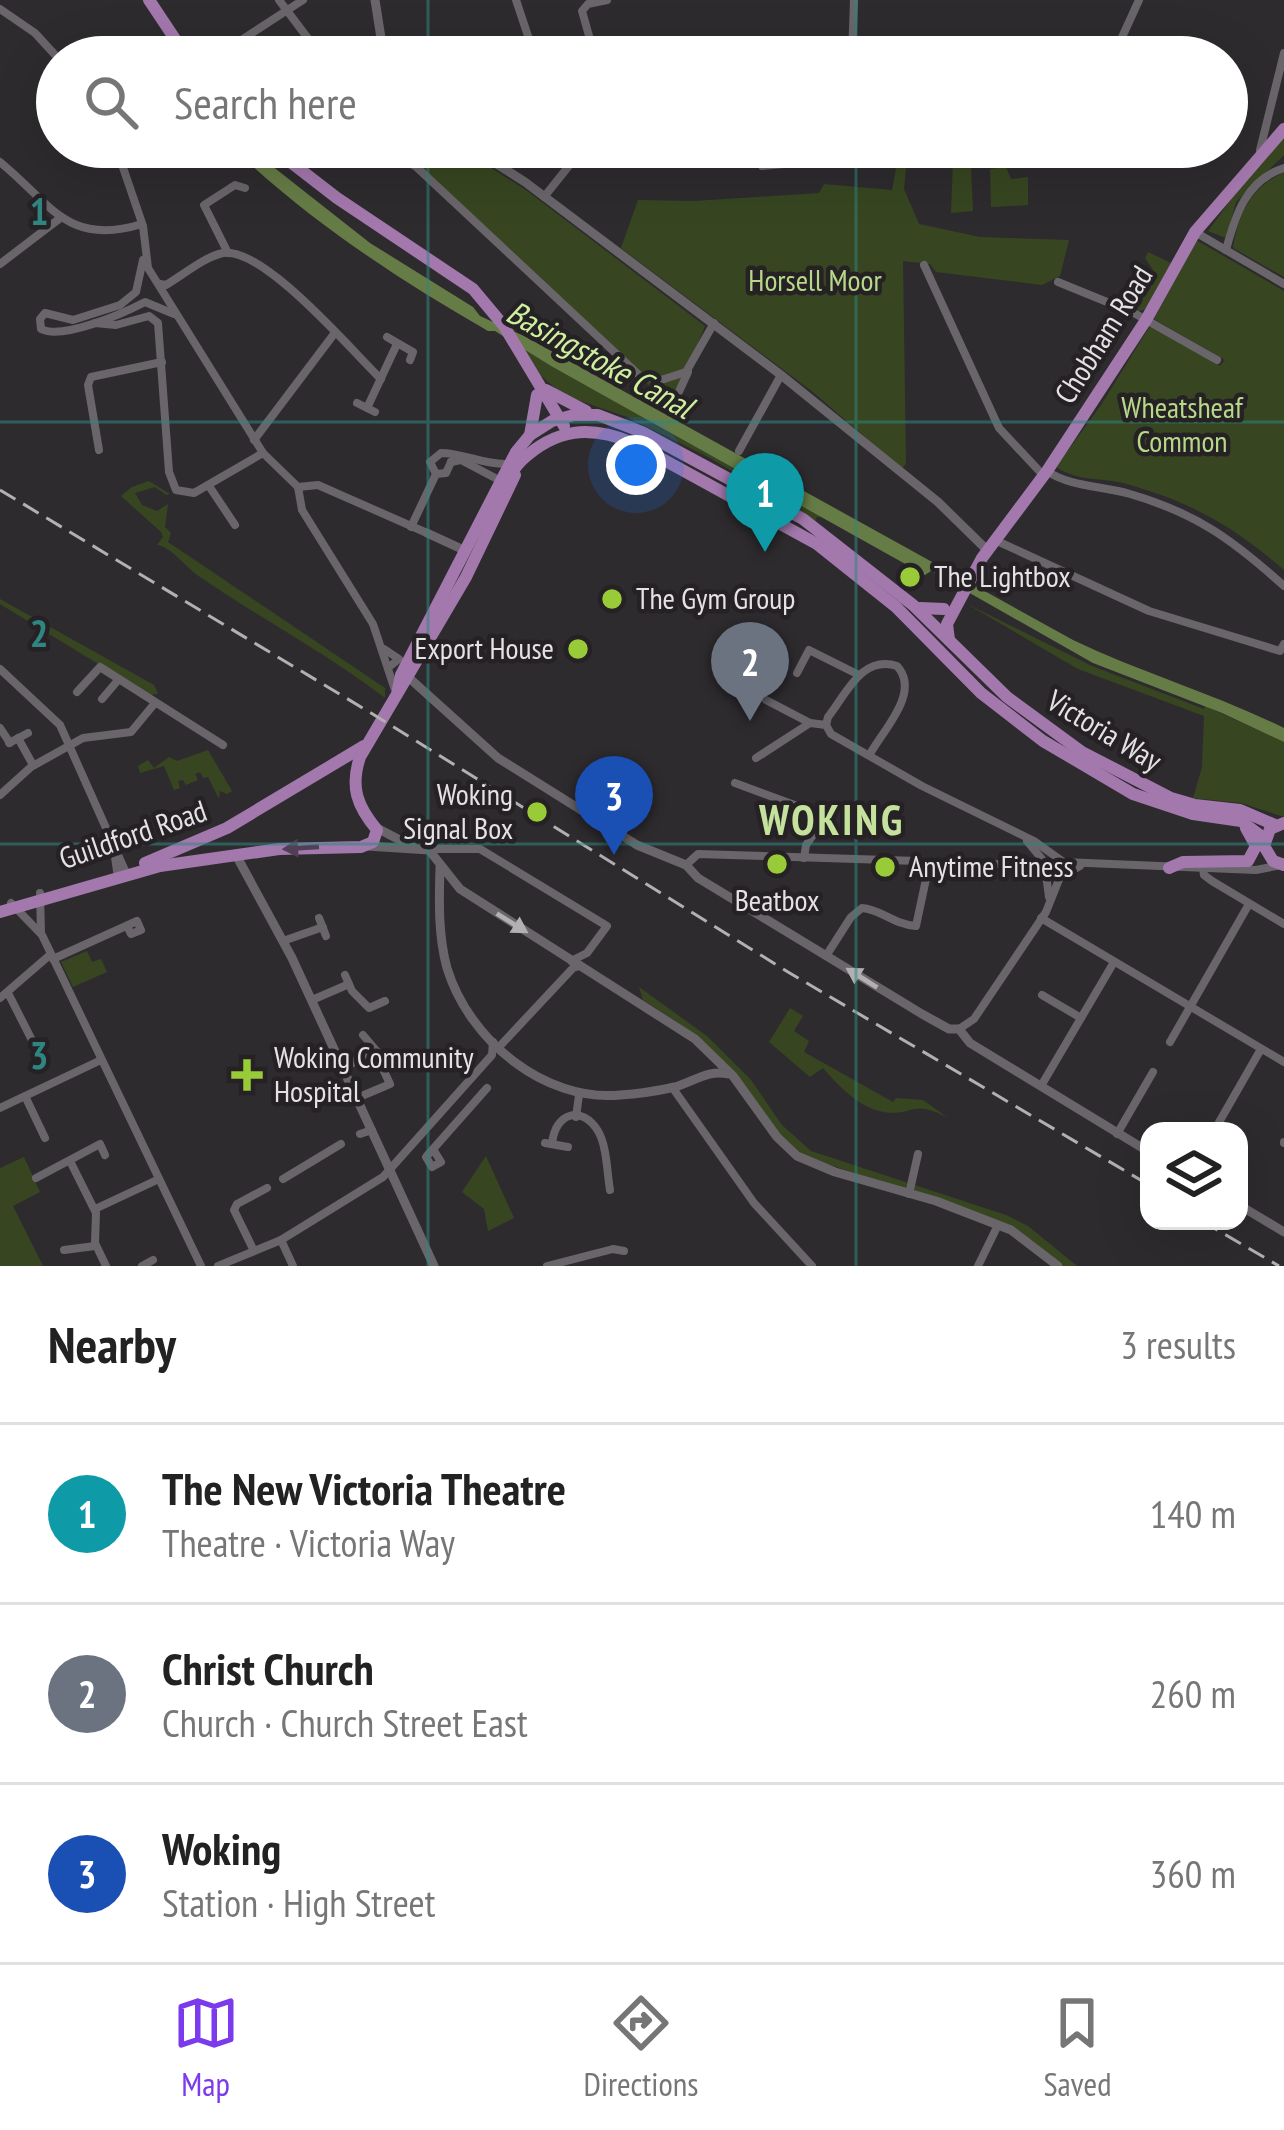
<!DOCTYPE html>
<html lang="en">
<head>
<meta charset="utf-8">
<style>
	:root { --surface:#fff; --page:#f6f6f6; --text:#222; --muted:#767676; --line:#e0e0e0; --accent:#7c3aed }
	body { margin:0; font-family:"PT Sans Narrow",sans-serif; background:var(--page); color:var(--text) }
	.controls { position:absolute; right:36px; bottom:36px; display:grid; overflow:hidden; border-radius:24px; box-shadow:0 12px 48px #0002 }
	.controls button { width:108px; height:108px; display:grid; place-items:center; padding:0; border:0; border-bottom:3px solid var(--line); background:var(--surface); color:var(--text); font:60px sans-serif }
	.you { position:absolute; left:636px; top:465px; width:42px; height:42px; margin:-30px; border:9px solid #fff; border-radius:50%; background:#1a73e8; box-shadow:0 0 0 18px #1a73e833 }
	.badge { display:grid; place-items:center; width:78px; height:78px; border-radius:50%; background:var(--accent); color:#fff; font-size:39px; font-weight:700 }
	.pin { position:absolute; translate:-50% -99px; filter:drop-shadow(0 3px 6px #0008) }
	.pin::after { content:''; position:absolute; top:63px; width:42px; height:36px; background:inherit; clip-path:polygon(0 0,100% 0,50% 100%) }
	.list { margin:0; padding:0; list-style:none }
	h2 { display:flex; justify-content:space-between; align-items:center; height:156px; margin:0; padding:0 48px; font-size:51px }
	h2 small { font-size:39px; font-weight:400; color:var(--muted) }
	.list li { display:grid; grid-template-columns:78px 1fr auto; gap:36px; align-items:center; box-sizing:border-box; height:180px; padding:0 48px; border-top:3px solid var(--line) }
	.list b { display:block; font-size:45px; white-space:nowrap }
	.list p { margin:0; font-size:39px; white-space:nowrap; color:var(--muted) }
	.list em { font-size:39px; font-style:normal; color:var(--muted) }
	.icon { flex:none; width:66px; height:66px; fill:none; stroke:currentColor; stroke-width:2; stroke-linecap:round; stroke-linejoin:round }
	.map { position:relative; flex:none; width:1284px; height:1266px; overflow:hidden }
	.search { position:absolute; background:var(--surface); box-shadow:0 12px 48px #0002; left:36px; right:36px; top:36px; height:132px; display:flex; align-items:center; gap:30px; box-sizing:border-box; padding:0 42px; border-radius:66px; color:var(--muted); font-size:45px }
	.sheet { height:696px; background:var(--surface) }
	nav { display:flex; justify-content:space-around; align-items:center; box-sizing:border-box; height:168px; border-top:3px solid var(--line); background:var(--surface); font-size:33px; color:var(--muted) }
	nav a { display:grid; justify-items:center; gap:6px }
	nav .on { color:var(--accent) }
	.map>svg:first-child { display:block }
	.green { fill:#374621 }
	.water { fill:#667c46 }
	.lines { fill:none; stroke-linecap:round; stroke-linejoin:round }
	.minor { stroke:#69656a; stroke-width:8 }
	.tertiary { stroke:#69656a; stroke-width:9 }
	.primary { stroke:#a378ad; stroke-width:12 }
	.rail { stroke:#b2b0b3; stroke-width:3; stroke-dasharray:18 9; stroke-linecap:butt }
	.oneway { fill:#513f55 }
	.oneway2 { fill:#b3b0b3 }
	.grid { fill:none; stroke:#2f8680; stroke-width:3; stroke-opacity:0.55 }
	.poi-dot { fill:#98cb37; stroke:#252125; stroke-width:4.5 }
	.labels { text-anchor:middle; stroke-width:9; stroke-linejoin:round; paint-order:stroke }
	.park-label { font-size:30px; fill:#b6d887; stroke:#252125 }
	.street-label { font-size:30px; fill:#e4e2e4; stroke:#252125 }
	.poi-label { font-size:30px; fill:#e4e2e4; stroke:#252125; text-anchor:start }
	.water-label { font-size:33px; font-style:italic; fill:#cef09e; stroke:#252125 }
	.district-label { font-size:42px; font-weight:bold; letter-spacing:3px; fill:#c4e29b; stroke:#252125 }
	.grid-label { font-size:39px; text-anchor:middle; font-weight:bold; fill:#2f8680; stroke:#252125; stroke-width:9; stroke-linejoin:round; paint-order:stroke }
</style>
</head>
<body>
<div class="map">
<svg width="1284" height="1266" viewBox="0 0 1284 1266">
	<rect width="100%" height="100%" fill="#2e2b2f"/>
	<g class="green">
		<path d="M1284,138V155L1236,202L1226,238L1208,231L1258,163Z"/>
		<path d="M430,147H458L526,190L705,326L671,408L605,340L419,167Z"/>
		<path d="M900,147H908L904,189L919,224L980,237L1069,240L1060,276L1042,285L936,272L930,264L903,261L906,463L902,469L813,392L621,248L638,200L694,201L819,193L824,184L892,190Z"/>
		<path d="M953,160L971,168L973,211L951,213Z"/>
		<path d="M1006,167L1011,179L1028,177V205L991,207L990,169Z"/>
		<path d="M1284,173V277L1233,248C1238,215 1252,185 1284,173Z"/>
		<path d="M1196,240L1284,291V570C1233,526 1193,503 1127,484C1101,477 1078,482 1056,467L1101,405L1150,326L1220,366L1225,360L1154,319Z"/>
		<path d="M1148,252L1171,263L1146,309L1140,311L1133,309L1131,298L1143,276L1153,270L1145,258Z"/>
		<path d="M523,348L551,366L827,517H817L815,521L710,458L627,417L563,395L538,373Z"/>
		<path d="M149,481L170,494L166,495L155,487L135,493L142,505L157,511L168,504L165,527L171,533L168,542L385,688V698C326,653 261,619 200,577C185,567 172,547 157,545L163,537L161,532L121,496L132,487Z"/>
		<path d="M0,599L154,685L158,694L149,695L0,604Z"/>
		<path d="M967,604L1092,666L1204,709L1205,706L1284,742V817L1241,803L1193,798L1202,767L1204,716L1078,669Z"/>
		<path d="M208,750L232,791L227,794L220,791L219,799L208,777L203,778L200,772L195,774L198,780L186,785L183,780L178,781L180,788L174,790L164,766L140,773L138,766L148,760L154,768L169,757L177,761Z"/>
		<path d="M87,951L92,962L101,959L107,972L73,987L61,962Z"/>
		<path d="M639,987L707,1036L751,1080L782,1125L811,1151L1006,1215L1028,1226L1077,1266H1063L1013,1228L799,1154L782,1138L742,1082L677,1022L643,1000Z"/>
		<path d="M790,1008L803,1016L794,1031L809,1041L804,1052L893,1102L896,1098L923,1100L948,1118C910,1098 914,1117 884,1112C859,1108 839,1086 823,1068L810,1077L769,1042Z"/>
		<path d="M486,1156L514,1218L488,1231L484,1209L462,1192Z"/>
		<path d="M24,1157L40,1192L13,1206L43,1266H0V1168Z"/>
	</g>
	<path class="water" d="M232,147H248L370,243L473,307L480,316L524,336L1073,640C1142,673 1215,694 1284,728V742L1222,713L1093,663L931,571L925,575L551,366L495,331H488C396,278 308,220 232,147Z"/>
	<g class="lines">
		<g class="minor">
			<path d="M279,0L322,57"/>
			<path d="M516,0L529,39"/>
			<path d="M0,9L35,33L57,57"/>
			<path d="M215,57L303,0"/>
			<path d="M595,57L582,11L588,4L607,0"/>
			<path d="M852,57L854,0"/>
			<path d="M1113,57L1139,0"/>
			<path d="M116,147L143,226L148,268L263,453L298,487L302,510L373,624L395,690"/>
			<path d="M395,147L640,376L661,380L686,372L714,323"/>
			<path d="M955,147L970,159L1017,160"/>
			<path d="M861,149L871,150"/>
			<path d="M1260,150L1284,53"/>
			<path d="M0,162C51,203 66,247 142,224"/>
			<path d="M413,165L426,147"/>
			<path d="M762,166L784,164"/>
			<path d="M544,197L584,147"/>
			<path d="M1195,232L1284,284"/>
			<path d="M1226,250C1235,216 1246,180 1284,168"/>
			<path d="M228,253L204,205L235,185L245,188"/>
			<path d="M143,260L136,292L120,305L73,320L45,313L40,319L41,329C62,340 122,314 145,302L174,314"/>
			<path d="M0,264L59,219"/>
			<path d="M924,265L999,428L1043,475"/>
			<path d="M1058,282L1134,313L1217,360"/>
			<path d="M160,284L166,285C183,275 204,257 223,253C263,246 352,351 381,379"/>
			<path d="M1123,308L1143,270"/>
			<path d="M95,323L116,325L149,316L158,323L169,472L176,490L194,493L263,453"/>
			<path d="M387,337L413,352L410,360"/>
			<path d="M676,398L688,372"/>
			<path d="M357,403L375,412"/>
			<path d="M367,408L397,344"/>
			<path d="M254,440L334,334"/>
			<path d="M99,450L88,385L91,377L162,362"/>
			<path d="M739,451L781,375"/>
			<path d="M451,462L461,460L499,480"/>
			<path d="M1047,471C1070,487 1103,486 1130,494C1196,513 1233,540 1284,586"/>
			<path d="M436,474L430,462L441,453C464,453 483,465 507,464"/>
			<path d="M209,486L235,525"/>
			<path d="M298,487L318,485L427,533"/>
			<path d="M411,527L436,474L446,473L451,462"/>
			<path d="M997,541L1149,611L1280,651L1284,644"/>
			<path d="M384,649L399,659L389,667"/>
			<path d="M0,669L60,725L127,875"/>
			<path d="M797,673L809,650L859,675"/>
			<path d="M77,692L100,667L223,745"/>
			<path d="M102,699L119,679"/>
			<path d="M766,700L810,723L826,725L831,734L922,786L1034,841L1062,861L1064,873"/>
			<path d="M826,725L828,717C847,693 862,655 897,666C921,692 884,729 870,754"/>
			<path d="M0,728L10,743"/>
			<path d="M18,738L33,765"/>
			<path d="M9,743L28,733"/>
			<path d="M756,758L810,723"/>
			<path d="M735,783L819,814L821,824L806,845L804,858"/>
			<path d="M0,795L31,767L83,738L131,732L155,703"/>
			<path d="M1027,841L1046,864"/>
			<path d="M113,843L118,878"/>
			<path d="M426,849H480L607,926L587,953L571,961"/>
			<path d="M1063,862L1256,870L1281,865"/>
			<path d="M686,865L698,854L918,861L929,865L1010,864L1045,869"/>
			<path d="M1203,869L1204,875L1212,881L1284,924"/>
			<path d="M40,893L41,933"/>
			<path d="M1049,897L1045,867L1055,859"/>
			<path d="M11,903L42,935L201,1266"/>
			<path d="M319,918L326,936"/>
			<path d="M1041,918L1284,1062"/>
			<path d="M283,941L323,927"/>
			<path d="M826,956L851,917L862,908C881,909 892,924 916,926L929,865"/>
			<path d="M53,959L137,921L141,930L131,934L127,926"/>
			<path d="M345,975L352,991L369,1008L385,1001"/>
			<path d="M8,993L37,1050"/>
			<path d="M1042,995L1081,1018"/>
			<path d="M0,998L51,954"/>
			<path d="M312,1000L349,984"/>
			<path d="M959,1029L974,1019L1046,912L1060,877L1080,866"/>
			<path d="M363,1035L380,1055"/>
			<path d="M1170,1042L1249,904"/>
			<path d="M499,1047L573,968L579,966"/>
			<path d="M343,1070L373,1048"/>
			<path d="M1041,1086L1114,962"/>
			<path d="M672,1087L754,1203L812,1266"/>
			<path d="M25,1096L45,1138"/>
			<path d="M357,1098L390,1084L383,1069"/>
			<path d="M0,1108L101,1060"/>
			<path d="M576,1117L579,1095"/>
			<path d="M1214,1131L1261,1049"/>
			<path d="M360,1134L372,1130"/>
			<path d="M1117,1134L1153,1072"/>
			<path d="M1284,1142V1143"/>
			<path d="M545,1143L568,1147"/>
			<path d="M552,1144C555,1112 582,1105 598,1131C607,1146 607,1173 610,1190"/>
			<path d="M433,1149L441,1162L432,1167L426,1157L487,1088"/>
			<path d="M71,1163L96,1213L95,1243L106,1266"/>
			<path d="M36,1178L100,1144L105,1155"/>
			<path d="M283,1179L341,1144"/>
			<path d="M909,1194L918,1154"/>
			<path d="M95,1209L159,1179"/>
			<path d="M281,1240L293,1266"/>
			<path d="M64,1250L95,1246"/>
			<path d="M254,1251L234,1210L237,1204L267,1188"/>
			<path d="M142,1266L153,1260"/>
			<path d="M218,1266L281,1240L383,1177L492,1055L493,1042"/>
			<path d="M547,1266L613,1249L624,1251"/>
			<path d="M978,1266L998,1225"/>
		</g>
		<g class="tertiary">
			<path d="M375,0L384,57"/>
			<path d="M470,147L525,182L781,375L938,502L987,550"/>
			<path d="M427,533L466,551"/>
			<path d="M407,676L498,758L637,845L686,865L698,878L922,1014L949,1029H959L970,1043L1149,1152"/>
			<path d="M375,827L413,847"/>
			<path d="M367,846L429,850L460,889L695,1039L733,1076L777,1137L797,1156L835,1172L936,1201L1011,1230L1058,1266"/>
			<path d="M236,855L292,958L434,1266"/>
			<path d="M440,867C439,900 438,936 447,968C469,1040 544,1102 620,1095C638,1094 657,1091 675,1087C693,1082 709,1069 728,1074"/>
			<path d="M1239,1205L1284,1232"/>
		</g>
		<g class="primary">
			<path d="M149,0L187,57"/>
			<path d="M271,147L337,198L473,289L504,326L564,426"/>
			<path d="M546,390L586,411"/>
			<path d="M530,435L537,395"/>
			<path d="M501,481C510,477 513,469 521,461C556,428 590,425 633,443L817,544L896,607L981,693L1043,741L1133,794L1193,814L1241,821L1265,839"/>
			<path d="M920,608L944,609"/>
			<path d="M949,640L947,624L982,558L1047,471L1146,320L1195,232L1284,129"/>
			<path d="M398,689L401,675L516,452L530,435L552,421L574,415H598L642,432L803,519L913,605L1007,697L1082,752L1171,798L1195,805L1240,810L1275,825"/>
			<path d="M1284,823L1270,829L1264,846L1273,861L1284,865"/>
			<path d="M145,863L227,828L364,746"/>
			<path d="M1169,868L1183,862L1248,861L1256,846L1246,828"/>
			<path d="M0,912L160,866L279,849L361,847L373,842L377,830C357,806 350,787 360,757L466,577L515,475"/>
		</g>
		<g class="rail">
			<path d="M0,490L371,713L788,972L1149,1185"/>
			<path d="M1202,1221L1279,1266"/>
		</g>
	</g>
	<defs><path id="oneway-solid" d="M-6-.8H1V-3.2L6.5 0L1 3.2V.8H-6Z" transform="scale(3)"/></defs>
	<use class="oneway" href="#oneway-solid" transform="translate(301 848) rotate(176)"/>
	<g class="oneway2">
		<use href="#oneway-solid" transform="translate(512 923) rotate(32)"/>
		<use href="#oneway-solid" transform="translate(862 978) rotate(-148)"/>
	</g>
	<path class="grid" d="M428,0V57M856,0V57M428,147V1266M856,147V1266M0,422H1284M0,844H1284"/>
	<g class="poi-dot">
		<circle cx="910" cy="577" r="12"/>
		<circle cx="612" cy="599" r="12"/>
		<circle cx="578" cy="649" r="12"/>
		<circle cx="537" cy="812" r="12"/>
		<circle cx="777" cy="864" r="12"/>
		<circle cx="885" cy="867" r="12"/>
		<path d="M241 1057h12v12h12v12h-12v12h-12v-12h-12v-12h12z"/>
	</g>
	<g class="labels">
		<g class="park-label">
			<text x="815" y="291">Horsell Moor</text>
			<text x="1182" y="418">Wheatsheaf<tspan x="1182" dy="34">Common</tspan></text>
		</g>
		<g class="street-label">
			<text transform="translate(1104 335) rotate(-58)" y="10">Chobham Road</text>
			<text transform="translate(1104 731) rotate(31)" y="10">Victoria Way</text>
			<text transform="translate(133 835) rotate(-19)" y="10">Guildford Road</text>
		</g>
		<g class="poi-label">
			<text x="934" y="587">The Lightbox</text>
			<text x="636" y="609">The Gym Group</text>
			<text x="554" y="659" text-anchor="end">Export House</text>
			<text x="513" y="805" text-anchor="end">Woking<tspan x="513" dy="34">Signal Box</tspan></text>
			<text x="909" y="877">Anytime Fitness</text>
			<text x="777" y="911" text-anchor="middle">Beatbox</text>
			<text x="274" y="1068">Woking Community<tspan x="274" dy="34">Hospital</tspan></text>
		</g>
		<g class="water-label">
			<text transform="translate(600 359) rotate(29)" y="12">Basingstoke Canal</text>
		</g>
		<g class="district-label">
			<text x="832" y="835">WOKING</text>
		</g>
	</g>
	<g class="grid-label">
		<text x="39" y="225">1</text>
		<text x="39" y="647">2</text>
		<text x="39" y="1069">3</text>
	</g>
</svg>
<div class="controls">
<button><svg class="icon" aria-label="layers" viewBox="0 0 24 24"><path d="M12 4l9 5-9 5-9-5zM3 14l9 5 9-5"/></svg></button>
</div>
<div class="you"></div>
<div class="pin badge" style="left:765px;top:552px;background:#0f9aa8">1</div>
<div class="pin badge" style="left:750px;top:721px;background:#6b7280">2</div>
<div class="pin badge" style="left:614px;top:855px;background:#1a4fb4">3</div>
<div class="search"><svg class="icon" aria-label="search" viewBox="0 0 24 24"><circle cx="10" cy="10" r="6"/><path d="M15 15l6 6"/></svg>Search here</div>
</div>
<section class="sheet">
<h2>Nearby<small>3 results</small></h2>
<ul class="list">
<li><span class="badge" style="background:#0f9aa8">1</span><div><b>The New Victoria Theatre</b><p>Theatre · Victoria Way</p></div><em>140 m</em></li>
<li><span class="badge" style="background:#6b7280">2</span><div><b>Christ Church</b><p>Church · Church Street East</p></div><em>260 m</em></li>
<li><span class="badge" style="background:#1a4fb4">3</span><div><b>Woking</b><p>Station · High Street</p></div><em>360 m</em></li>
</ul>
</section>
<nav>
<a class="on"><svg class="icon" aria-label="map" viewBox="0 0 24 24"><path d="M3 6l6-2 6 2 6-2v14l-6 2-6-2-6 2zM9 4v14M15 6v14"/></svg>Map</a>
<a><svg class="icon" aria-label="directions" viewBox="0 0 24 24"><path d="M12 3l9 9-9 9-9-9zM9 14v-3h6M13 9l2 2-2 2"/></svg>Directions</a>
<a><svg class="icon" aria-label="saved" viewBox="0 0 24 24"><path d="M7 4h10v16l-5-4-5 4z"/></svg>Saved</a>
</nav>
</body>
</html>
